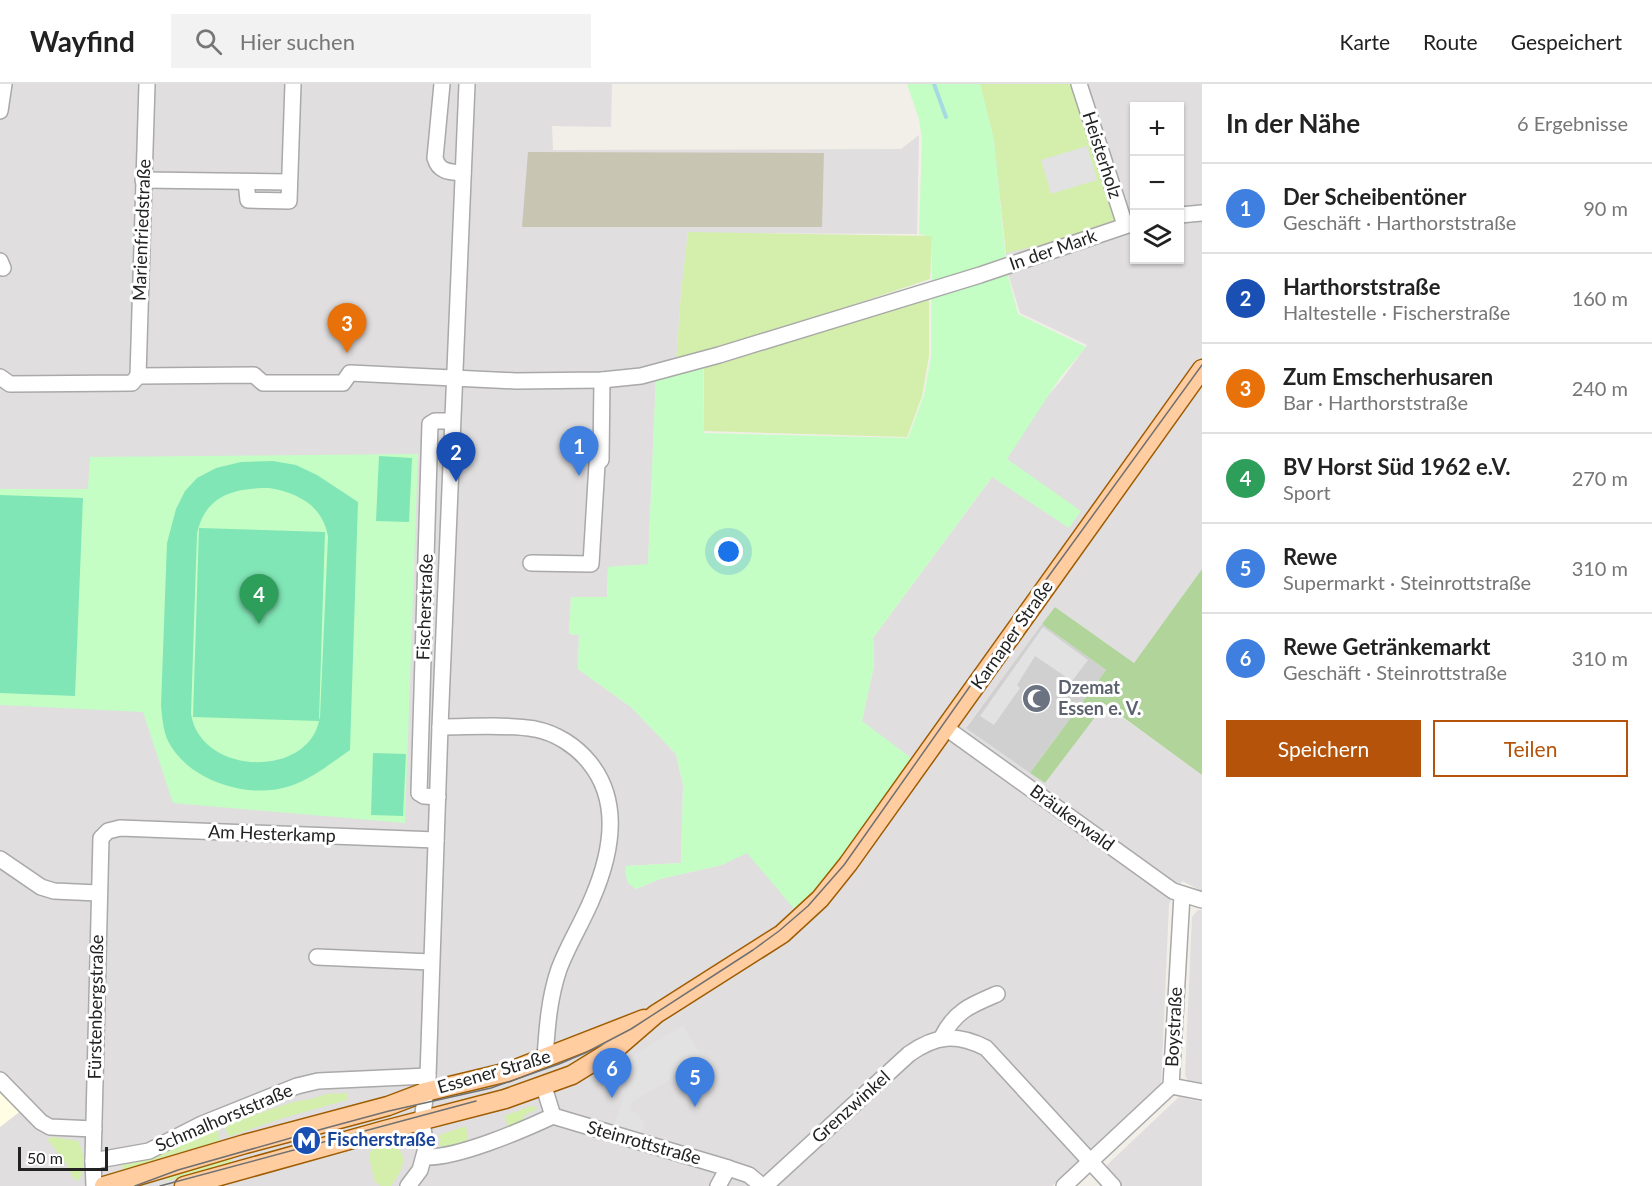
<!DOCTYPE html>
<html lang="de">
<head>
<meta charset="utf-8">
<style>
	:root { --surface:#fff; --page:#f2f2f2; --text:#222; --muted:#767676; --line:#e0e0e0; --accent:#b45309 }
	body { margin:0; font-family:Lato,sans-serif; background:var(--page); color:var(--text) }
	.controls { position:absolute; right:18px; top:18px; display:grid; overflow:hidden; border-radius:0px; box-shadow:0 2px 4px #0004 }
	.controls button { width:54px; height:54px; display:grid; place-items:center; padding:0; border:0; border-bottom:2px solid var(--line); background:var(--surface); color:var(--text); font:30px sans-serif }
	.scale { position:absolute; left:18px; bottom:15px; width:90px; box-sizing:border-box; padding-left:6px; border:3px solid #222; border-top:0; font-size:16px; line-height:21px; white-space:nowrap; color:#222; -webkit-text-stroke:4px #fff; paint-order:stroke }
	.you { position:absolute; left:729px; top:468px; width:21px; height:21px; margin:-15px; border:4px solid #fff; border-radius:50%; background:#1a73e8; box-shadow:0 0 0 9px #1a73e833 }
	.badge { display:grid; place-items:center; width:39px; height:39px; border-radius:50%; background:var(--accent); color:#fff; font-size:20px; font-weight:700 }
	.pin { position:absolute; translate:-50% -50px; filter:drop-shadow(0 2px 3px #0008) }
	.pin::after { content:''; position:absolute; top:32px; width:21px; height:18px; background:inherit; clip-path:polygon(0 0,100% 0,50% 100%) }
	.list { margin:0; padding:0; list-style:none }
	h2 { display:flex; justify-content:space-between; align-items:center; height:78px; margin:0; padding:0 24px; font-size:26px }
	h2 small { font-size:20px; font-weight:400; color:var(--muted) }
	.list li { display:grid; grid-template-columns:39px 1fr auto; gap:18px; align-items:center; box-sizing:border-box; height:90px; padding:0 24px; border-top:2px solid var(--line) }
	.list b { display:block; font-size:22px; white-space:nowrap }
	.list p { margin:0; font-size:20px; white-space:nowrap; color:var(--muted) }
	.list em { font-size:20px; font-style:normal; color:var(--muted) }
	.actions { display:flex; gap:12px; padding:18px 24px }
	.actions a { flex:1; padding:14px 0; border:2px solid var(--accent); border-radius:0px; text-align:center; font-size:21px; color:var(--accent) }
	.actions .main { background:var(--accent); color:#fff }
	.icon { flex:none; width:33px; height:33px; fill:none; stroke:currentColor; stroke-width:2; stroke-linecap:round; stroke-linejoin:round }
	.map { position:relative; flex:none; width:1202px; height:1102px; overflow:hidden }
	header { display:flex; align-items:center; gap:36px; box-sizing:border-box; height:84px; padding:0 30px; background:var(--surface); border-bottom:2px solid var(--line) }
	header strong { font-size:28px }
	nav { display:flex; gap:33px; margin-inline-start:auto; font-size:21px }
	.search { width:420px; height:54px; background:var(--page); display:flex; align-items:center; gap:15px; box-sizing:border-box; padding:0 21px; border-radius:0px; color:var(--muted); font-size:22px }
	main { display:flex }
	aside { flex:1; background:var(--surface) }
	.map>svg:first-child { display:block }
	.residential { fill:#e0dedf; fill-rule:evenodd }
	.education { fill:#fffde4 }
	.religious { fill:#d0d0d0 }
	.construction { fill:#c8c6b2 }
	.grass { fill:#d3efab }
	.forest { fill:#b0d49a }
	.park { fill:#c4fec4 }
	.pitch { fill:#81e6b6; fill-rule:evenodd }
	.parking { fill:#e2e2e2 }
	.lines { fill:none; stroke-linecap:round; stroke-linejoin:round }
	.stream { stroke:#a6dae3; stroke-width:4 }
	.minor-casing { stroke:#a9a9a9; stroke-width:18 }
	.major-casing { stroke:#9f5c00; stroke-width:21 }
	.minor { stroke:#fff; stroke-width:15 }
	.major { stroke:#ffcda0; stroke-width:18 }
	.tram { stroke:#707070; stroke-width:1.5 }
	.labels { text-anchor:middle; stroke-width:6; stroke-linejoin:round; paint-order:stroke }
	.street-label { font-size:18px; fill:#222; stroke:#fff }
	.worship-label { font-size:18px; font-weight:bold; fill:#5b616d; stroke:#fff; text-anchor:start }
	.transit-label { font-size:18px; font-weight:bold; fill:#164399; stroke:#fff; text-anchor:start }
</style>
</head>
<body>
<header>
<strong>Wayfind</strong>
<div class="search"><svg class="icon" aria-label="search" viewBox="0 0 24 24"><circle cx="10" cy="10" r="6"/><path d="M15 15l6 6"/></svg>Hier suchen</div>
<nav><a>Karte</a><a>Route</a><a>Gespeichert</a></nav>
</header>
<main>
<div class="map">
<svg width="1202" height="1102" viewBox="0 0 1202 1102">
	<rect width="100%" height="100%" fill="#f2eee8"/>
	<g class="residential">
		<path d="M0,0H612L611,43L552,42L553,66L901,65L919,51L917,150L688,149L681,209L676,280L656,292L648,481L608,483L607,513H571L569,550L579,551L578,585L631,623L676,670L683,701L681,779L626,782L636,805L660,795L722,781L747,768L862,637L874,582L873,554L990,396L1027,337L1063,294L1087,261L1020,229L1007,186L1005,154L992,49L980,0H1202V485L1134,579L1055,523L966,643L1045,699L1104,620L1202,691V807L1182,797L1169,820L1161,1002L1052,1102H0ZM1134,22H1180V176H1134Z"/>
		<path d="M1198,826H1202V999L1188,996L1185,991L1192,833Z"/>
		<path d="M1179,1013L1202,1018V1102H1121L1107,1086V1081Z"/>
	</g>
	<path class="education" d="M0,1001L22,1026L0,1043Z"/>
	<path class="religious" d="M1042,540L1106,586L1030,689L966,644Z"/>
	<path class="construction" d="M528,68L824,69L822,143H522Z"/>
	<g class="grass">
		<path d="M980,0H1079L1125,141L1006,169L994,55Z"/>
		<path d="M688,148L932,152L930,195L676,280L681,209Z"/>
		<path d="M929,210V272L922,312L907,353L704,347V281Z"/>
		<path d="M348,1009L347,1016L283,1034L228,1053L224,1037L233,1032L245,1034L293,1018L311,1015L327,1010Z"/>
		<path d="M531,1022H534L537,1025L523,1032L525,1037L509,1043L504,1032Z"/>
		<path d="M218,1042L219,1057L123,1086L120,1077L155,1069Z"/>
		<path d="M466,1042L468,1057L452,1063L443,1064L440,1061L439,1052L442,1050Z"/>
		<path d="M54,1053L78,1057C84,1068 87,1086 78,1097L73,1094L66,1079L47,1055Z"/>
		<path d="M390,1061C413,1069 401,1088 391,1102H381L375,1098L369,1074L371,1066Z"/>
		<path d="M231,1073L232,1079L167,1097L165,1095L186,1086Z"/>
	</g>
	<path class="forest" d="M1202,485V691L1105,620L1045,699L1030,689L1106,586L1042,540L1055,523L1134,579Z"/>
	<g class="park">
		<path d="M907,0H980L994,55L1007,188L1018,230L1086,263L1059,295L1007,375L1081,427L1069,444L992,393L873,554L874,582L862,637L919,680L801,833L747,769L722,781L660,795L636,805L628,799L625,788L626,782L681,779L683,701L676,670L631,623L578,585L579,551L569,550L571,513H607L608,483L648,480L656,292L703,280L704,349L908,354L924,311L931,273L932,153L919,150L922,56L919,35Z"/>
		<path d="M418,370L405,739L173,719L143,628L0,621V405H88L90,373Z"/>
	</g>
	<g class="pitch">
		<path d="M379,372L412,374L409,438L376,437Z"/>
		<path d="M273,377L296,381L317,391L358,418L350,666C331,679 312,695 290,702C249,716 188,697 168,657C163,646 162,632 161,621L167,459L176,425L185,407L197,394L216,384L241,378ZM269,404C298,409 322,421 328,452L320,633L319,636L325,448L199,444L193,633L319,637C307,694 201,692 191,630L197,450C205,411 234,404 269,404Z"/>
		<path d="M0,411L83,414L75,612L0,609Z"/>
		<path d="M373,669L406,670L403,732L371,731Z"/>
	</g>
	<g class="parking">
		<path d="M1087,62L1097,96L1051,110L1041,76Z"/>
		<path d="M1043,543L1088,576L1072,597L1035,572L1017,601L1020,604L994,641L980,632Z"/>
		<path d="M683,941L704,976L632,1018L630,1024L645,1038L642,1050L614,1041L624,1012L608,987Z"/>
	</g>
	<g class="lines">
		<path class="stream" d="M934,0L946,33"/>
		<defs>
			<g id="minor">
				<path d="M442,0L435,74C439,88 449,88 463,89"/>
				<path d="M1079,0L1125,141"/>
				<path d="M0,27L4,0"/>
				<path d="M143,96L289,98"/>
				<path d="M246,98L248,116L289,117L293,0"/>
				<path d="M1180,131L1202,129"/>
				<path d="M0,177L3,184"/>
				<path d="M138,292L254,291L263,299H343L350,289L516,297L602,296L641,292L719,271L980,191L1134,139"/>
				<path d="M138,292L147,0"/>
				<path d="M0,293L10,300L132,299L138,292"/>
				<path d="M531,479L591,480L597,380L601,376L602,296"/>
				<path d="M440,643C471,643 505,640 535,645C556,649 576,662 589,678C622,718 611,771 592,815C582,839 568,861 559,885C549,914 547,944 545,974"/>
				<path d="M946,644L1173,807L1202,816"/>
				<path d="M438,713L424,712L419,709L430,340L435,337H452"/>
				<path d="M0,775L41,803L54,807L98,809"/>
				<path d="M317,873L431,878"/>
				<path d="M942,953C955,927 971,921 997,910"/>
				<path d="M0,996L41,1038L50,1043L94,1045"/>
				<path d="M1171,1002L1202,1008"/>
				<path d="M544,1003L553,1032L728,1084L749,1091L762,1102"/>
				<path d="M424,1073C456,1075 523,1046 553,1032"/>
				<path d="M93,1077L149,1067L202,1040L297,1002L318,997L428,992"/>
				<path d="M94,1102L93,1077L101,754L108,747L120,744L436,756"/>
				<path d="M408,1102L420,1086L426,1064L422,1037L428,992L440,643L467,0"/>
				<path d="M718,1102L728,1084"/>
				<path d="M765,1102L909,970C936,951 956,949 986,964L1113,1102"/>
				<path d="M1064,1102L1171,1002L1182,811"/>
			</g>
			<g id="major">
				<path d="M104,1102L245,1060L388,1022L425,1008L508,988L644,935"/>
				<path d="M184,1102L385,1046L505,1015L572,991L619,962L656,930L782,850L820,815L848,780L1202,285"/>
			</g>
		</defs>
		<use href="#minor" class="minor-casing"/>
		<use href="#major" class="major-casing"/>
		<use href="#minor" class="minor"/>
		<use href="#major" class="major"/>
		<g class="tram">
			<path d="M135,1102L178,1086L326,1044L389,1027L491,1004L559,980L585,969L631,945L753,866L779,847L808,822L844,781L1011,544L1202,281"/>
			<path d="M160,1102L476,1017"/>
		</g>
	</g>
	<defs>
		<symbol id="mosque-disc" viewBox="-11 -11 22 22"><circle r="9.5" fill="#6b7280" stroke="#fff"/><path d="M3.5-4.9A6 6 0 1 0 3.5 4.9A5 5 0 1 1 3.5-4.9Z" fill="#fff"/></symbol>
		<symbol id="metro-disc" viewBox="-11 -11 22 22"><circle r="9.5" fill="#1a4fb4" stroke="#fff"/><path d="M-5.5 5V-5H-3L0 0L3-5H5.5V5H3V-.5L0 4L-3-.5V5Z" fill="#fff"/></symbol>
	</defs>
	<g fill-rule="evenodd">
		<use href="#mosque-disc" x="1020" y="598" width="33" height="33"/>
		<use href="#metro-disc" x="290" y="1040" width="33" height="33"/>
	</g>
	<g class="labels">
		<g class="street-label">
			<text transform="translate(1102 71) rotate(72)" y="6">Heisterholz</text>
			<text transform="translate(142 146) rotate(-88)" y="6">Marienfriedstraße</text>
			<text transform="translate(1053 166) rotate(-19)" y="6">In der Mark</text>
			<text transform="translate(425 523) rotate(-88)" y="6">Fischerstraße</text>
			<text transform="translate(1012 551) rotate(-55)" y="6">Karnaper Straße</text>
			<text transform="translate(1072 734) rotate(36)" y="6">Bräukerwald</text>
			<text transform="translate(272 750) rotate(2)" y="6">Am Hesterkamp</text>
			<text transform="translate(96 923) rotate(-89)" y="6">Fürstenbergstraße</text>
			<text transform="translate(1174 943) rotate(-87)" y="6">Boystraße</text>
			<text transform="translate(494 988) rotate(-16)" y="6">Essener Straße</text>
			<text transform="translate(851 1023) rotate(-42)" y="6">Grenzwinkel</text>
			<text transform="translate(224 1034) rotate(-23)" y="6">Schmalhorststraße</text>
			<text transform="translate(644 1059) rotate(16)" y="6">Steinrottstraße</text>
		</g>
		<g class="worship-label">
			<text x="1058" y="610">Dzemat<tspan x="1058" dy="21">Essen e. V.</tspan></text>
		</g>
		<g class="transit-label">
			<text x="327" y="1062">Fischerstraße</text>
		</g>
	</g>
</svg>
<div class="controls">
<button>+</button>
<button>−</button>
<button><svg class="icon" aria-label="layers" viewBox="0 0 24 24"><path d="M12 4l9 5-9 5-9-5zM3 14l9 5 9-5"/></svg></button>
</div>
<div class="scale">50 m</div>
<div class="you"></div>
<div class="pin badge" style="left:579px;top:392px;background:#3f7fe0">1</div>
<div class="pin badge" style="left:456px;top:398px;background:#1a4fb4">2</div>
<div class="pin badge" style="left:347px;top:269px;background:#e8710a">3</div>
<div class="pin badge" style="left:259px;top:540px;background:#2e9e5b">4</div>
<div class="pin badge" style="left:695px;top:1023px;background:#3f7fe0">5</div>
<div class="pin badge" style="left:612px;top:1014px;background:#3f7fe0">6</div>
</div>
<aside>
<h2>In der Nähe<small>6 Ergebnisse</small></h2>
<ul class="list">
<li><span class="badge" style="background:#3f7fe0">1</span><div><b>Der Scheibentöner</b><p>Geschäft · Harthorststraße</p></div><em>90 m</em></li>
<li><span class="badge" style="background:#1a4fb4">2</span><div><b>Harthorststraße</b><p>Haltestelle · Fischerstraße</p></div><em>160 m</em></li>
<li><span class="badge" style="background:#e8710a">3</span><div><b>Zum Emscherhusaren</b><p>Bar · Harthorststraße</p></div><em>240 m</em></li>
<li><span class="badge" style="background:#2e9e5b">4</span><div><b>BV Horst Süd 1962 e.V.</b><p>Sport</p></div><em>270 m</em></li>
<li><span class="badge" style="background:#3f7fe0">5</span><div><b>Rewe</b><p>Supermarkt · Steinrottstraße</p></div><em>310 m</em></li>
<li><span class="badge" style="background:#3f7fe0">6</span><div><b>Rewe Getränkemarkt</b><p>Geschäft · Steinrottstraße</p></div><em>310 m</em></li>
</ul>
<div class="actions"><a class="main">Speichern</a><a>Teilen</a></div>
</aside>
</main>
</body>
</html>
